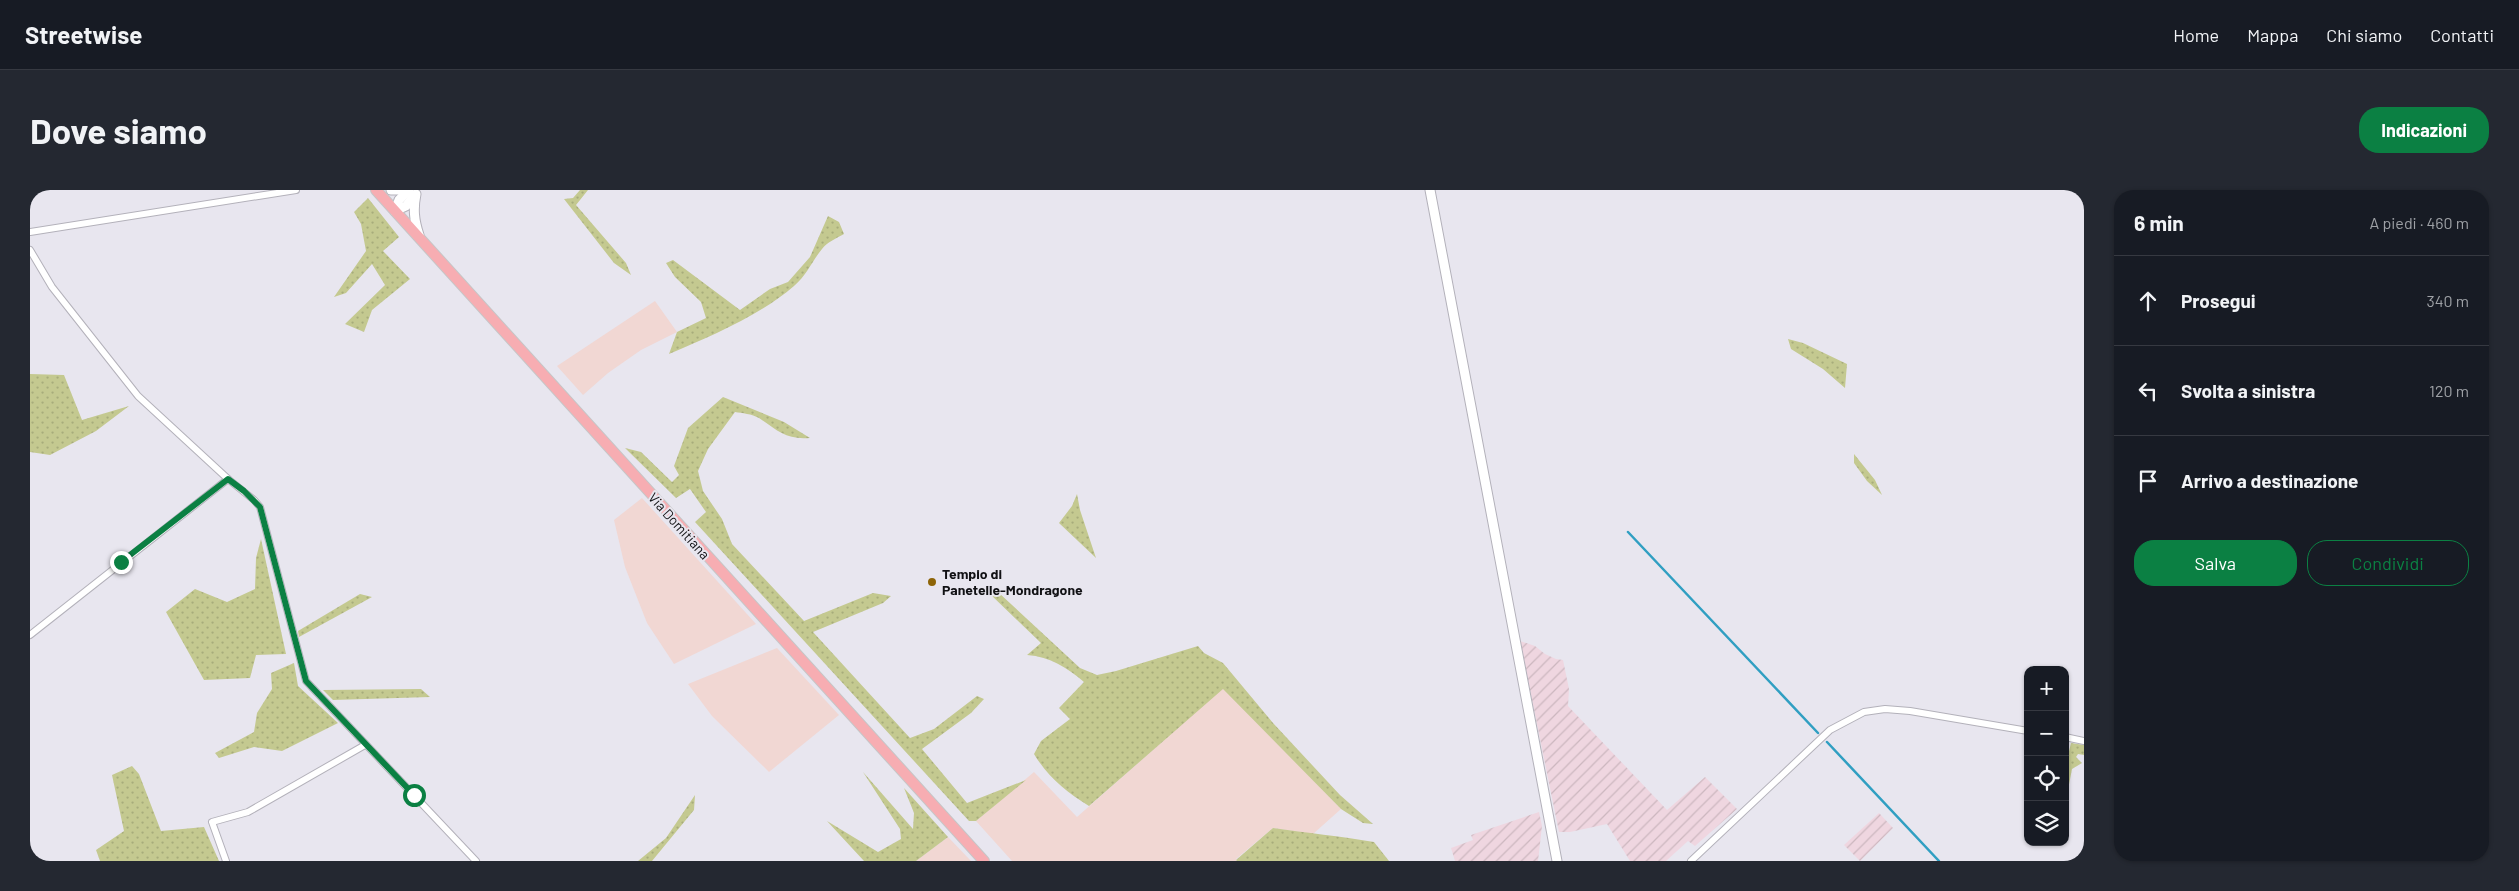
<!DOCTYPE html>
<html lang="it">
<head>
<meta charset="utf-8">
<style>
	:root { --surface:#171b24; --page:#242831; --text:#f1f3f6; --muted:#9ea1a6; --line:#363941; --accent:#0b8043 }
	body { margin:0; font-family:Barlow,sans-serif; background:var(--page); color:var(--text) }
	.controls { position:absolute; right:15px; bottom:15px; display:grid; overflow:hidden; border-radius:10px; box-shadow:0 1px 4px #0004 }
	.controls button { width:45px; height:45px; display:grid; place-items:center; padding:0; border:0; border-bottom:1px solid var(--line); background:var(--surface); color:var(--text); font:25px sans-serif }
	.stop { position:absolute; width:15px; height:15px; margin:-11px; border:4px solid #0b8043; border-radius:50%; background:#fff }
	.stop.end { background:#0b8043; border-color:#fff; box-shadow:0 1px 5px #0008 }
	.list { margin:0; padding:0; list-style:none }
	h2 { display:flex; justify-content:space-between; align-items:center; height:65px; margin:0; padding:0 20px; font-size:21px }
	h2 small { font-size:16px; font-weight:400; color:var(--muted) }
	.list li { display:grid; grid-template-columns:32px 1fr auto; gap:15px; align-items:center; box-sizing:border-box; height:90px; padding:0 20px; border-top:1px solid var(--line) }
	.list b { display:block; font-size:19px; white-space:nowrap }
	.list em { font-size:16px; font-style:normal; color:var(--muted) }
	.actions { display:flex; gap:10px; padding:15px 20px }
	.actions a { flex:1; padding:11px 0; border:1px solid var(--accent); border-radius:20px; text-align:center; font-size:18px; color:var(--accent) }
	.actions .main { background:var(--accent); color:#fff }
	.icon { flex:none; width:28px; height:28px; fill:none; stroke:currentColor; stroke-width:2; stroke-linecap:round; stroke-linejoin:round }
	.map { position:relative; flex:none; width:2054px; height:671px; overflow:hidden; border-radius:20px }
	header { display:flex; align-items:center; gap:30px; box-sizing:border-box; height:70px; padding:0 25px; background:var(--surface); border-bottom:1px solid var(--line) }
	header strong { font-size:24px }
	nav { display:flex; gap:28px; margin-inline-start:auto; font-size:18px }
	.intro { display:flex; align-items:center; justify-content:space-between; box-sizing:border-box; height:120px; padding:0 30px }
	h1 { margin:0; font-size:35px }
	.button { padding:12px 22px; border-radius:20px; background:var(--accent); color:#fff; font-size:18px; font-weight:700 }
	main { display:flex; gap:30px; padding:0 30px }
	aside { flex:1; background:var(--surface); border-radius:20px; box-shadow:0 1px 4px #0004 }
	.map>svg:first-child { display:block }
	.commercial { fill:#f1d7d3 }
	.industrial { fill:url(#industrial-furrows) }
	.grass { fill:url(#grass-dots) }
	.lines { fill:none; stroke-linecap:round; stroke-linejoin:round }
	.stream { stroke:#309fc2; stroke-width:2.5 }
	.street-casing { stroke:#b3b1ba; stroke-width:8 }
	.secondary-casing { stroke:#b3b1ba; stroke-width:11 }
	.primary-casing { stroke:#c6c6c7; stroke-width:12 }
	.street { stroke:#fff; stroke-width:6 }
	.secondary { stroke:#fff; stroke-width:9 }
	.primary { stroke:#f7adb2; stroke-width:10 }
	.route { stroke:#0b8043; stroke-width:6 }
	.poi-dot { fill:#8d6407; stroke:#e8e6ef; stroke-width:2 }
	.labels { text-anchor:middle; stroke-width:4; stroke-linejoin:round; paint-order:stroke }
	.street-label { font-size:14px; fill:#111114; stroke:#e8e6ef }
	.poi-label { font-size:14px; font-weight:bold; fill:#111114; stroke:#e8e6ef; text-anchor:start }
</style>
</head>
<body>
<header>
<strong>Streetwise</strong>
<nav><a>Home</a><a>Mappa</a><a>Chi siamo</a><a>Contatti</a></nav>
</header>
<div class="intro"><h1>Dove siamo</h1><a class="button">Indicazioni</a></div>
<main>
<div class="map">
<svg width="2054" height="671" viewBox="0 0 2054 671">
	<defs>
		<pattern id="industrial-furrows" width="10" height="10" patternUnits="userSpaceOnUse" patternTransform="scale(1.25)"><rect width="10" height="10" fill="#efd6e0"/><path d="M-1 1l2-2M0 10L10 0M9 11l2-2" fill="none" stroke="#ccb7bf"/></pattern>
		<pattern id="grass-dots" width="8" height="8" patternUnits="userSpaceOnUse" patternTransform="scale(1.25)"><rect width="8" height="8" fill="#c4c990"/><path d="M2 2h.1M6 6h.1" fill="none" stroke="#a7ac7b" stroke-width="1.8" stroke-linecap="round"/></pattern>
	</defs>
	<rect width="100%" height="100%" fill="#e8e6ef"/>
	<g class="commercial">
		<path d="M625,111L647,142L611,160L578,183L553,205L527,176Z"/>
		<path d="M612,308L726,434L644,474L617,433L595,377L584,330Z"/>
		<path d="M747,458L809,525L739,582L682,526L658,494Z"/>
		<path d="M1193,498L1311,619L1283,644L1243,638L1206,669L1207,671H982L946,631L1004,582L1047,627Z"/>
		<path d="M918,647L941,671H886Z"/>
	</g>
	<g class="industrial">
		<path d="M1490,451L1505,456L1515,464L1526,469L1533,470L1539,499L1538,516L1637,620L1675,587L1707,619L1665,656L1658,651L1636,671H1600L1577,634L1540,642H1529Z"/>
		<path d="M1509,622L1512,636L1508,671H1425L1421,658L1443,650L1441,645Z"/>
		<path d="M1849,623L1863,638L1830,671L1814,655Z"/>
	</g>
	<g class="grass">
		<path d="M550,0H558L546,15L596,73L601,85L584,73L534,9L543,8Z"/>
		<path d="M338,8L369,47L353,61L380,89L342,120L334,142L315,134L355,95L342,74L316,103L304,107L336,61L331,34L324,22Z"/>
		<path d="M798,26L809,32L814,44C807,48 797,52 792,59C782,71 777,85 764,96C729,126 681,146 639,164L647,142L676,128L671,112L645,87L636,73L643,70L710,120L740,99L758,92L780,67Z"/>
		<path d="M1758,149L1773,153L1817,174L1815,198L1793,179L1761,159Z"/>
		<path d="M0,184L34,185L52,230L99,216L66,241L20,265L0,262Z"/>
		<path d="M693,207L754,232L780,248C756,250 748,241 729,228C722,224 712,223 705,222L678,259L668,281L673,301L692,329L702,354L774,431L843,403L861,406L853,413L783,442L880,548L904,539L947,506L954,509L941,523L892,559L937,613L996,590L946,631H939L665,332L676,322L660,299L646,308L595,258L611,262L642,292L649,285L644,276L658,238Z"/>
		<path d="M1824,264L1845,290L1852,305L1837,291L1824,273Z"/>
		<path d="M1047,304L1050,320L1066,368L1029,333L1042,316Z"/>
		<path d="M231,349L256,464L226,465L220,488L174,490L136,422L165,399L197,412L225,399L226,368Z"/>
		<path d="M969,403L1050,478L1067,485L1086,481L1168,456L1174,463L1193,473L1243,533L1310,605L1343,634L1333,633L1311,619L1193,499L1059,616C1036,602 1018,587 1004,564L1011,551L1040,529L1029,518L1054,492C1036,477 1021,467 997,465L1011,453L960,404Z"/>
		<path d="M330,404L342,407L269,447L268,441Z"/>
		<path d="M264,473L268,496L308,533L252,561L224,557L189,568L185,563L224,542L227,523L242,499L241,483Z"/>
		<path d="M391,499L400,507L303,510L293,500Z"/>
		<path d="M2041,553L2054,555V565L2048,564L2046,567L2052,573L2042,579L2037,605L2035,603V578Z"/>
		<path d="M102,576L109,584L131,641L174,637L189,671H70L66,660L94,641L82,585Z"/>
		<path d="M833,582L883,639L884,623L874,598L918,647L886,671H834L797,631L848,662L871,649L870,639Z"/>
		<path d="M665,605L664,620L622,671H608L636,648Z"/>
		<path d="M1243,638C1277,643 1310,646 1344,652L1359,671H1207L1206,670Z"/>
	</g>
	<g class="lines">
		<g class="stream">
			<path d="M1598,342L1788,543"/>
			<path d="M1797,552L1909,671"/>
		</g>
		<defs>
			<g id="street">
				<path d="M0,42L266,0"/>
				<path d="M0,60L22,97L108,206L198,289L224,310L230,317L276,491L446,671"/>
				<path d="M0,445L198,289"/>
				<path d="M2035,547L2054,551"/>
				<path d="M196,671L182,632L218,622L335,555"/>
				<path d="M1661,671L1800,540L1834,522L1855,519L1880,521L1998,541"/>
			</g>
			<g id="secondary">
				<path d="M361,0H379"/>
				<path d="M1400,0L1527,671"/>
				<path d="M386,4C383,19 384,30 389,45"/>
				<path d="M365,21L376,16L384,6"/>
				<path d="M365,21L369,10L379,0"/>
			</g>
			<path id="primary" d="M346,0L954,671"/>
		</defs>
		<use href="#street" class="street-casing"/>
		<use href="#secondary" class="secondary-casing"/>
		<use href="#primary" class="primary-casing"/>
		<use href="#street" class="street"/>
		<use href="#secondary" class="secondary"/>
		<use href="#primary" class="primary"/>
	</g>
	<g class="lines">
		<path class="route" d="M91,372L198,289L214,301L230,317L276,491L384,605"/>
	</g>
	<circle class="poi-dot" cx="902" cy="392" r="5"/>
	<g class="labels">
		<g class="street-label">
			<text transform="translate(649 336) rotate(48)" y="5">Via Domitiana</text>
		</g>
		<g class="poi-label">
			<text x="912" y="389">Tempio di<tspan x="912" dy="16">Panetelle-Mondragone</tspan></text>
		</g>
	</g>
</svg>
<div class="controls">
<button>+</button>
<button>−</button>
<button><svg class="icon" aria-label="locate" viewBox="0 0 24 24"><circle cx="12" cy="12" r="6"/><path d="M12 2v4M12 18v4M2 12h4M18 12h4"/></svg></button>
<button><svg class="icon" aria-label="layers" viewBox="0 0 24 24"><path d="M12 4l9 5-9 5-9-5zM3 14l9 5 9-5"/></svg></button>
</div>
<div class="stop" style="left:384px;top:605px"></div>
<div class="stop end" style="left:91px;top:372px"></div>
</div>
<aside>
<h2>6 min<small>A piedi · 460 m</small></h2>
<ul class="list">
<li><svg class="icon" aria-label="ahead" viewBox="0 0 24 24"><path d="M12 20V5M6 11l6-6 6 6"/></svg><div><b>Prosegui</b></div><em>340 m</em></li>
<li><svg class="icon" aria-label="left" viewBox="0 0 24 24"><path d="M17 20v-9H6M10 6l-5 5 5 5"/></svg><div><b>Svolta a sinistra</b></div><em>120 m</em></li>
<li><svg class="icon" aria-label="arrive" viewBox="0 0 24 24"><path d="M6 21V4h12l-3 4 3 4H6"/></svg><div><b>Arrivo a destinazione</b></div></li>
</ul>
<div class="actions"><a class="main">Salva</a><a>Condividi</a></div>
</aside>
</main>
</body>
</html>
